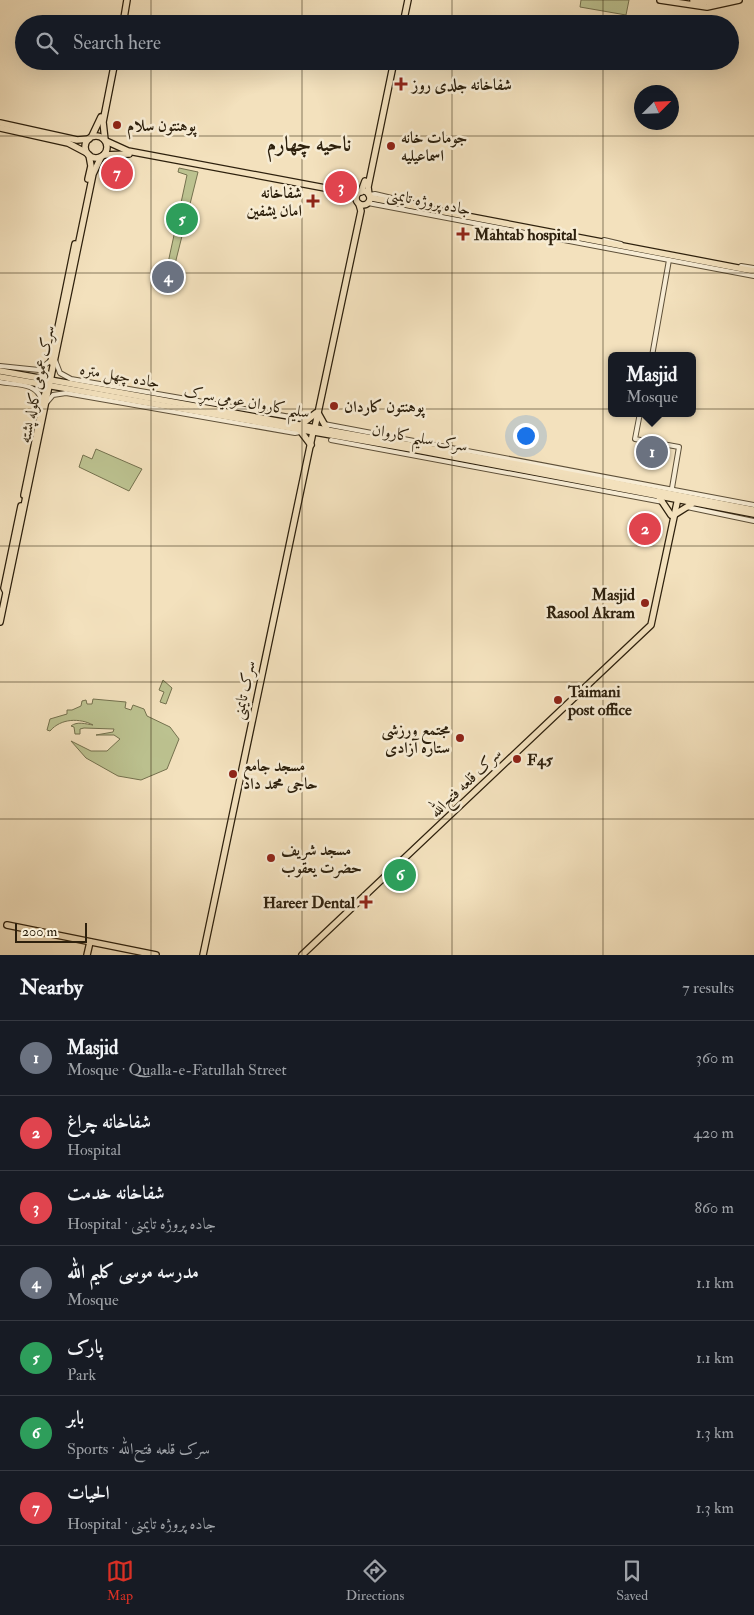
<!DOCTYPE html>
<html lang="en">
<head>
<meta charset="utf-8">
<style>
	:root { --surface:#171b24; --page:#242831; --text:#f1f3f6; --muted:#9ea1a6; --line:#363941; --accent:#d93025 }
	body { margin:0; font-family:"IM FELL Double Pica",Amiri,serif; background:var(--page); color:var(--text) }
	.compass { position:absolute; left:634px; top:85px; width:45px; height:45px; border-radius:50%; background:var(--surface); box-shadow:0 5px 20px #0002; rotate:66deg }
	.scale { position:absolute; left:15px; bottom:12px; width:72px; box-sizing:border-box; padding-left:5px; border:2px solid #2d200d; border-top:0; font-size:14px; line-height:18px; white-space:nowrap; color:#2d200d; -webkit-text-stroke:4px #f7ecd4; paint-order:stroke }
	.you { position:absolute; left:525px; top:435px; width:18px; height:18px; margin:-12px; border:4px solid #fff; border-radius:50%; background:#1a73e8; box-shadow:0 0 0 8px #1a73e833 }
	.badge { display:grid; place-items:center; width:32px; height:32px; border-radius:50%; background:var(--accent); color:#fff; font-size:16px; font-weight:700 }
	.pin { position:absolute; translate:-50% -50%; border:2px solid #fff; box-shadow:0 1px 5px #0006 }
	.popup { position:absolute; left:608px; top:352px; width:88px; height:65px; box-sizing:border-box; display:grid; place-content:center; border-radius:8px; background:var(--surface); filter:drop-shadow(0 1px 4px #0005); font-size:16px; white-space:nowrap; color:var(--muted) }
	.popup b { font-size:19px; color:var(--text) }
	.popup::after { content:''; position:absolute; left:50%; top:100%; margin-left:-10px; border:10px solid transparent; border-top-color:var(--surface) }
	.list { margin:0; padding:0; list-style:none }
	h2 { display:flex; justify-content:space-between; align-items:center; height:65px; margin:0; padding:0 20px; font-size:21px }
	h2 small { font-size:16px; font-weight:400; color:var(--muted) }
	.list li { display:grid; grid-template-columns:32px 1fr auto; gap:15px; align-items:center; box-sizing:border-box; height:75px; padding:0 20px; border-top:1px solid var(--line) }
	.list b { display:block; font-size:19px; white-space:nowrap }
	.list p { margin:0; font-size:16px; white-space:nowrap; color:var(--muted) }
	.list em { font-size:16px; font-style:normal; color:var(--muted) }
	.icon { flex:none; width:28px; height:28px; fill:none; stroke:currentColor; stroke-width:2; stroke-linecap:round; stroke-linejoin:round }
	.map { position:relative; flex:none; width:754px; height:955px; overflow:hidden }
	.search { position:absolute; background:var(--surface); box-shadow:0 5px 20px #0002; left:15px; right:15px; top:15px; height:55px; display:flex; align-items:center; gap:12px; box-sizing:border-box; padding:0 18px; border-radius:28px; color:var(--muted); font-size:19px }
	.sheet { height:590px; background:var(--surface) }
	nav { display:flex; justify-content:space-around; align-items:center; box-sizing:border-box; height:70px; border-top:1px solid var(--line); background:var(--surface); font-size:14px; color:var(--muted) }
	nav a { display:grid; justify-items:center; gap:2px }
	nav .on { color:var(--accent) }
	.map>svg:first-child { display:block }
	.green { fill:#bcc290; stroke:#74714e }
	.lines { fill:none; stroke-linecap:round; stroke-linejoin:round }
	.minor-casing { stroke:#5e5039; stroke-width:6 }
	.major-casing { stroke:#2d200d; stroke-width:8 }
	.minor { stroke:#f7ecd4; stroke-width:4 }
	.major { stroke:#f3e1bd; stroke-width:5.5 }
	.grid { fill:none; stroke:#2d200d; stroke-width:1; stroke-opacity:0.55 }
	.poi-dot { fill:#8f2418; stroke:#f7ecd4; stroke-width:2 }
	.labels { text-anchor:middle; stroke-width:5; stroke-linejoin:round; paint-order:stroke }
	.poi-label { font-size:16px; font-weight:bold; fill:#2d200d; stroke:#f7ecd4; text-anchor:start }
	.street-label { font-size:16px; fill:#2d200d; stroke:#f7ecd4 }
	.district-label { font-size:21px; font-weight:bold; fill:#2d200d; stroke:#f7ecd4 }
</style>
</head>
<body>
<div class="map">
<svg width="754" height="955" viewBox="0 0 754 955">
	<rect width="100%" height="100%" fill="#f3e1bd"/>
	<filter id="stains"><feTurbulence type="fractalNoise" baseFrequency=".004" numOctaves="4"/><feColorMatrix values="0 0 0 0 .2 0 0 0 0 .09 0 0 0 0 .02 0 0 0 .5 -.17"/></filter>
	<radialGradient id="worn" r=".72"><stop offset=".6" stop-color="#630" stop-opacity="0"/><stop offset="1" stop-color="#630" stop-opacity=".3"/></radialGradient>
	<g class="green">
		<path d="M581,0H629L626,15L580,7Z"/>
		<path d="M179,168L198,172L175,264L168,263L187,175L178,172Z"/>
		<path d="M96,449L142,469L129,491L79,467L83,455L92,459Z"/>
		<path d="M163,680L172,688L166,704L160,702L164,692L159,690Z"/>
		<path d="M93,699L126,702L125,708L131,710L133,705L144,709L147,716L170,727L179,739L167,769L141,780L118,776L86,758L71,741L91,751H107L120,739L114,735H96L113,732L114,729L84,728L80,729V734H75L74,727L71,726C77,721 86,724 93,725C80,718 61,718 50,731L47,730L50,719L67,714V710H72L81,706L82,701L86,700L87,704H92Z"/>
	</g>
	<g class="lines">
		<defs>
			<g id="minor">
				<path d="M369,195L375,194L421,205"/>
				<path d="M368,203L754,276"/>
				<path d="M604,240L621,244"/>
				<path d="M741,266L754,268"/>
				<path d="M652,356L669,260"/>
				<path d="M55,360L60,373L71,379L308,420"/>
				<path d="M0,366L39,370L50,361"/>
				<path d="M0,382C16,385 37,382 42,401"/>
				<path d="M47,402L53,395L66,393L295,433L300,432"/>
				<path d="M640,413L635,439L679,447L672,488"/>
				<path d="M324,424L754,505"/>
				<path d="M331,440L663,502"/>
				<path d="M687,507L754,521"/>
			</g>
			<g id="major">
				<path d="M660,0L707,7L739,0"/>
				<path d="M693,1L715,2L725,0"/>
				<path d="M119,23L123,24L127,0"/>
				<path d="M403,24L408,0"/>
				<path d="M394,61L368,187L369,195L372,198L754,271"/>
				<path d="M0,123L77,140L89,139"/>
				<path d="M0,128L68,143L87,153"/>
				<path d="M92,136L101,117"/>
				<circle cx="96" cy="147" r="11"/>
				<path d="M105,140L103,122L115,61"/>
				<path d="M106,141L128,151L357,194"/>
				<path d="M104,155L129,154"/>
				<path d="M88,179L91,166L89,155"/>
				<circle cx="363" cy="198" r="7"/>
				<path d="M361,192L365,181"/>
				<path d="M51,362L75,244"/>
				<path d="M0,371L527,466L754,510"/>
				<path d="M0,377L417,450L754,514"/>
				<path d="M318,413L327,429"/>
				<path d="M302,424L316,413"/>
				<path d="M315,427L361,211L359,204"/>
				<path d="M299,429L311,445"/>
				<path d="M24,495L47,384"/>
				<path d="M659,497L671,515"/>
				<path d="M674,515L693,503"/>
				<path d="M6,592L4,588L21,506"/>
				<path d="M0,622L93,174L101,157"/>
				<path d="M7,925L156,955"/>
				<path d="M87,955L90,942"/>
				<path d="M203,955L313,432"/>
				<path d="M302,955L651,625L678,498"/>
			</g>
		</defs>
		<use href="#minor" class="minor-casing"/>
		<use href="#major" class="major-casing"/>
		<use href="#minor" class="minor"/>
		<use href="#major" class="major"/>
	</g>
	<path class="grid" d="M151,0V24M302,0V24M452,0V24M603,0V24M151,61V955M302,61V955M452,61V955M603,61V955M0,136H754M0,273H754M0,409H754M0,546H754M0,682H754M0,819H754"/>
	<g class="poi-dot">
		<path d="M398.5 76.5h5v5h5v5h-5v5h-5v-5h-5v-5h5z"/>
		<circle cx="117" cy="125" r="5"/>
		<circle cx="391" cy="146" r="5"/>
		<path d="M310.5 193.5h5v5h5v5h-5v5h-5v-5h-5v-5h5z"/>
		<path d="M460.5 226.5h5v5h5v5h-5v5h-5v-5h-5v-5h5z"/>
		<circle cx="334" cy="406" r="5"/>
		<circle cx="645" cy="603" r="5"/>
		<circle cx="558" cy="700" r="5"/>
		<circle cx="460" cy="738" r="5"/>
		<circle cx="517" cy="759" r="5"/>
		<circle cx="233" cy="774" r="5"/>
		<circle cx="271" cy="858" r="5"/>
		<path d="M363.5 894.5h5v5h5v5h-5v5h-5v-5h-5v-5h5z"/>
	</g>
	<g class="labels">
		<g class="poi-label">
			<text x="412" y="90">شفاخانه جلدی روز</text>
			<text x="127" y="131">پوهنتون سلام</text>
			<text x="401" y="143">جومات خانه<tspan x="401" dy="18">اسماعيليه</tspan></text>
			<text x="302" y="198" text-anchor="end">شفاخانه<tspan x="302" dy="18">امان یشفین</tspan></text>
			<text x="474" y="240">Mahtab hospital</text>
			<text x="344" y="412">پوهنتون کاردان</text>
			<text x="635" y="600" text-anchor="end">Masjid<tspan x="635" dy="18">Rasool Akram</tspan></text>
			<text x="568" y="697">Taimani<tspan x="568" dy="18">post office</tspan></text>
			<text x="450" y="735" text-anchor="end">مجتمع ورزشی<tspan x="450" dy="18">ستاره آزادی</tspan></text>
			<text x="527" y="765">F45</text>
			<text x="243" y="771">مسجد جامع<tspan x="243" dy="18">حاجی محمد داد</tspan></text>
			<text x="281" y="855">مسجد شریف<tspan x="281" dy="18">حضرت یعقوب</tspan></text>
			<text x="355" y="908" text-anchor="end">Hareer Dental</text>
		</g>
		<g class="street-label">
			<text transform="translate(429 201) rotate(11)" y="6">جاده پروژه تایمنی</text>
			<text transform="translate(120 375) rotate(10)" y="6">جاده چهل متره</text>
			<text transform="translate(36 384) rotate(-78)" y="6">سرک عمومی کلوله پشته</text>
			<text transform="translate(247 401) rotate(10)" y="6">سلیم کاروان عومي سړک</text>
			<text transform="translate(420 437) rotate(10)" y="6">سرک سلیم کاروان</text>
			<text transform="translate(243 690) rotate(-78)" y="6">سرک تایمنی</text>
			<text transform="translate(465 782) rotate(-44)" y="6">سرک قلعه فتح‌الله</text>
		</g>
		<g class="district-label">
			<text x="309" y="151">ناحیه چهارم</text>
		</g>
	</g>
	<rect width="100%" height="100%" filter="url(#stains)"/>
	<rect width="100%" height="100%" fill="url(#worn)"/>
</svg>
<svg class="compass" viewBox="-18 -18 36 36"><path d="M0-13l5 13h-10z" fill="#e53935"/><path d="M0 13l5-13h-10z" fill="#9ea1a6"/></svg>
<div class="scale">200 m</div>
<div class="you"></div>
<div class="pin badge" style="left:652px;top:452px;background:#6b7280">1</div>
<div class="popup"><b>Masjid</b>Mosque</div>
<div class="pin badge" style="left:645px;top:529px;background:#e0444e">2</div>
<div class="pin badge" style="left:341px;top:187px;background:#e0444e">3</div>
<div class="pin badge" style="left:168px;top:277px;background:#6b7280">4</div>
<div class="pin badge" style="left:182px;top:219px;background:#2e9e5b">5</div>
<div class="pin badge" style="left:400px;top:875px;background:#2e9e5b">6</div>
<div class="pin badge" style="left:117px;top:173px;background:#e0444e">7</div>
<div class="search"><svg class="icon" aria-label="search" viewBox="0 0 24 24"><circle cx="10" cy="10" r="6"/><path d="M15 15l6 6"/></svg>Search here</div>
</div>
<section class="sheet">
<h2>Nearby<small>7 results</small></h2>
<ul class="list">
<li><span class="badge" style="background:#6b7280">1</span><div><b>Masjid</b><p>Mosque · Qualla-e-Fatullah Street</p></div><em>360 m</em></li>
<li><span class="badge" style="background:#e0444e">2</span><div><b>شفاخانه چراغ</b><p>Hospital</p></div><em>420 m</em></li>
<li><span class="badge" style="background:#e0444e">3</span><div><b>شفاخانه خدمت</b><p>Hospital · جاده پروژه تایمنی</p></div><em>860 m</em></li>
<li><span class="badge" style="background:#6b7280">4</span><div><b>مدرسه موسی کلیم الله</b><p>Mosque</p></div><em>1.1 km</em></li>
<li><span class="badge" style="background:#2e9e5b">5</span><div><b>پارک</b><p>Park</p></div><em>1.1 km</em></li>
<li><span class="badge" style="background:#2e9e5b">6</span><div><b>بابر</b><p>Sports · سرک قلعه فتح‌الله</p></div><em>1.3 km</em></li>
<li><span class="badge" style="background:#e0444e">7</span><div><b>الحیات</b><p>Hospital · جاده پروژه تایمنی</p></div><em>1.3 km</em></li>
</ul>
</section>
<nav>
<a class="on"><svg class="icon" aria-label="map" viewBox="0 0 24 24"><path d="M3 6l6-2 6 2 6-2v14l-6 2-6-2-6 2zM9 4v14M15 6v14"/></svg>Map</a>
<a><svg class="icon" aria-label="directions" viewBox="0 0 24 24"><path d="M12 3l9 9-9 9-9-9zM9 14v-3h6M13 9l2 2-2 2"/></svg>Directions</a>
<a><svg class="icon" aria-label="saved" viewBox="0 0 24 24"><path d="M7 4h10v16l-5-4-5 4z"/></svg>Saved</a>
</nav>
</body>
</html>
